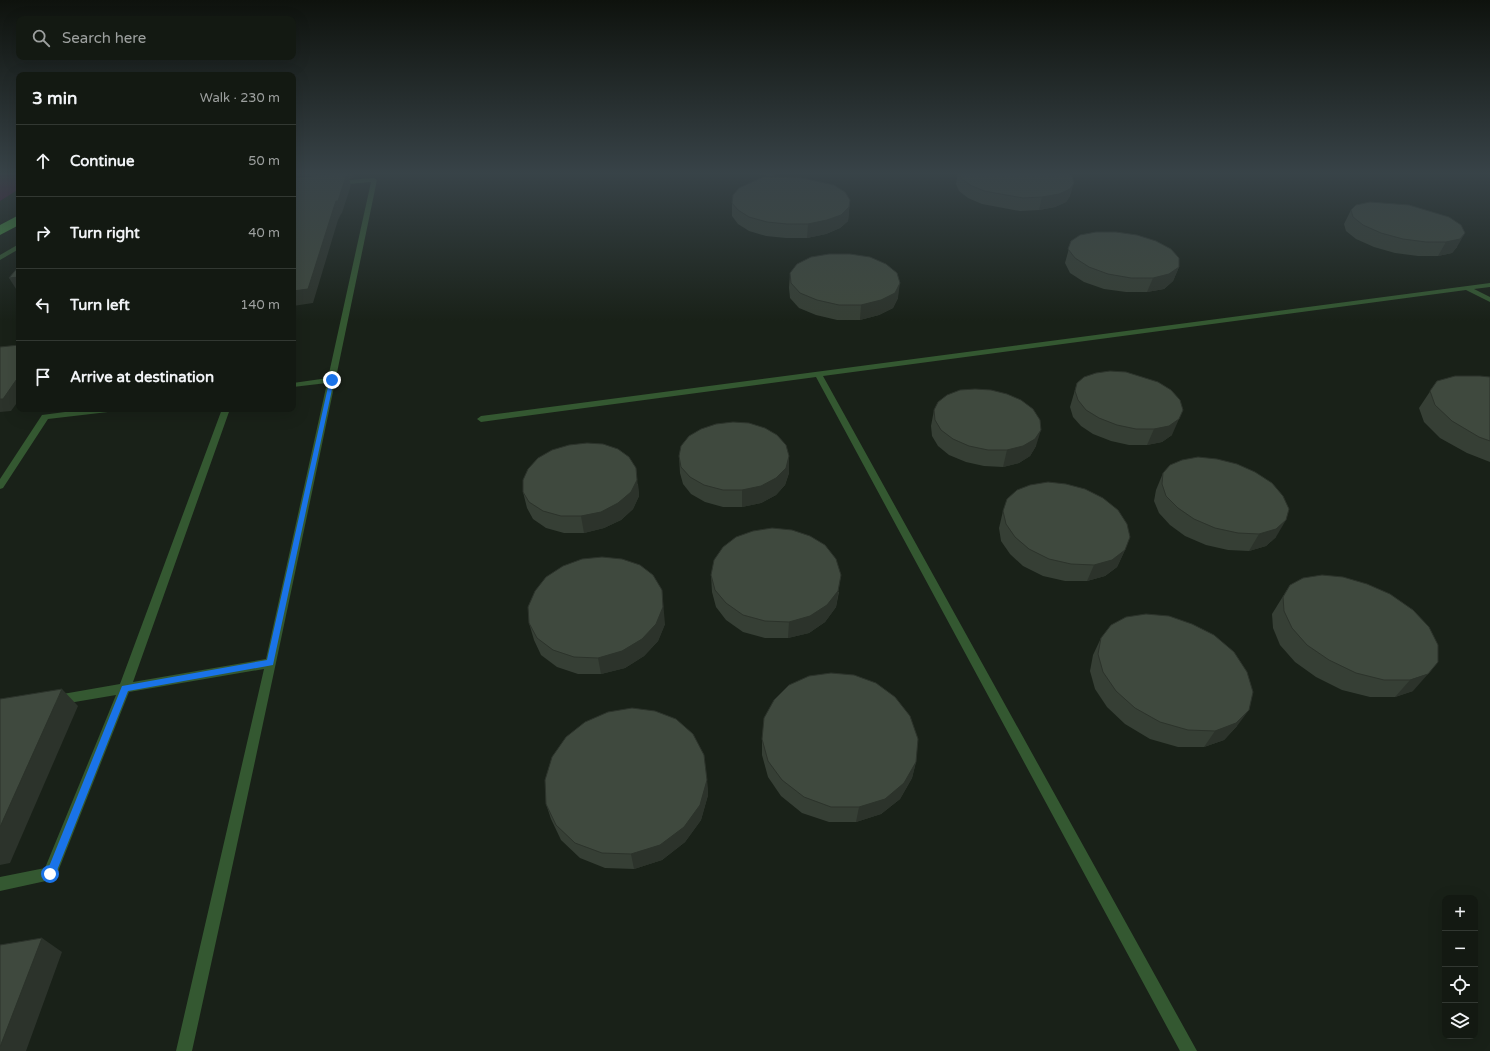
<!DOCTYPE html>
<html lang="en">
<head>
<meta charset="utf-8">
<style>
	:root { --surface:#131912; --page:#1c221b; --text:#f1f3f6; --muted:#9da09f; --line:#323832 }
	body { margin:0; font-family:"Varela Round",sans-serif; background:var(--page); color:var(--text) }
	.controls { position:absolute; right:12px; bottom:12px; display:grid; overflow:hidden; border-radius:8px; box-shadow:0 4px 16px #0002 }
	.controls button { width:36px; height:36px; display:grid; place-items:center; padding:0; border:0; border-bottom:1px solid var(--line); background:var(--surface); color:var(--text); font:20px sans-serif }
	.stop { position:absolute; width:12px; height:12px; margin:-9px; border:3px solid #1a73e8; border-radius:50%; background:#fff }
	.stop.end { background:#1a73e8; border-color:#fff; box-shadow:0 1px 4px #0008 }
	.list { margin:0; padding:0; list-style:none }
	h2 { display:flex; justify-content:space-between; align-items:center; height:52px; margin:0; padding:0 16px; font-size:17px }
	h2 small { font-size:13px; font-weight:400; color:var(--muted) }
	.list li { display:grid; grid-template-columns:26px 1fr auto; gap:12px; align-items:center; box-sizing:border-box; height:72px; padding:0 16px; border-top:1px solid var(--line) }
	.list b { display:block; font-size:15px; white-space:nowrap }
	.list em { font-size:13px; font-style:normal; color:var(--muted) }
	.icon { flex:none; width:22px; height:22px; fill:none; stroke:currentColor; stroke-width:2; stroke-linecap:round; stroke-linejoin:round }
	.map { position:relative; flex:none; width:1490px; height:1051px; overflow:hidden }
	.search { position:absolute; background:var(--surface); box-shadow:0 4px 16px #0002; left:16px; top:16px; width:280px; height:44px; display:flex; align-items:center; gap:10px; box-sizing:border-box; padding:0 14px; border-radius:8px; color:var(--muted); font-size:15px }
	.panel { position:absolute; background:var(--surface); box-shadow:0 4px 16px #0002; left:16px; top:72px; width:280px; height:340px; border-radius:8px }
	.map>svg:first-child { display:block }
	.green { fill:#4d1240 }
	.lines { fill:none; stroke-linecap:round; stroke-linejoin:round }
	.lane { fill:#345831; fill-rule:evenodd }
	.primary { fill:#43923e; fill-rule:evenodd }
	.wall { fill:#363f35 }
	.shaded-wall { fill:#2c332b }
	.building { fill:#3f493e; stroke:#2c332b }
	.route { fill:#1a73e8 }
</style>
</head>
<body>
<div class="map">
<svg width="1490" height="1051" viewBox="0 0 1490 1051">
	<rect width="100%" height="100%" fill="#192118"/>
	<path class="green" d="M0,173H19V189L0,201Z"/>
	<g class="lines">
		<g class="lane">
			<path d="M374,178L377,180C317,470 256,761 192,1051H176L264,669L129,692L55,879L0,891V877L45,868L116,695L57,705L53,704L51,700L53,696L57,695L120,684L222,409H230L133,682L266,659L327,383L293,387V383L328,378L371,182L337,185L334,183L337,181Z"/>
			<path d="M19,244V249L0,260V255Z"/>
			<path d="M1490,283V287L1474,289L1490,297V302L1466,290L823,376L1197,1051H1180L816,377L481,422L477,419L481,416Z"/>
			<path d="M88,409H112L108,412L48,419L3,488L0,489V479L42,415Z"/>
		</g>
		<path class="primary" d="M19,215V225L0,235V225Z"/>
	</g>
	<g class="wall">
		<path d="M747,173H776L773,176Z"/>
		<path d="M958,173H1069L1070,196L1066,202L1055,207L1039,210L1020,211L982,204L968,198L959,191L956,184Z"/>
		<path d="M850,200L848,221L840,228L826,234L807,238H786L766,236L749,231L738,224L732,216V203Z"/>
		<path d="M1356,205L1457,247L1452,253L1438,256H1418L1395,253L1374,247L1356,239L1346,231L1344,224L1351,210Z"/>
		<path d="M1071,241L1179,267L1173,281L1164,289L1147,292H1126L1104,289L1084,282L1070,273L1065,263Z"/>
		<path d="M790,273L898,298L893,308L879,315L860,320H837L816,315L799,308L790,298L789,288Z"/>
		<path d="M1490,377V462L1467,453L1440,438L1424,422L1419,408L1437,381Z"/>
		<path d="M1077,383L1172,435L1162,442L1147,445H1129L1111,441L1093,434L1081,426L1073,417L1070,407Z"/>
		<path d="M934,410L1036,446L1030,456L1019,463L1003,467L984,466L966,462L949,455L938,446L932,436L931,426Z"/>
		<path d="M679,456L789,473L785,485L776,495L761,503L742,507H723L705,502L691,494L683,484L680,473Z"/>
		<path d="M1163,473L1276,537L1266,546L1249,551L1228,550L1206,545L1185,536L1170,525L1159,513L1154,501L1156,490Z"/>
		<path d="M638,484L639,496L633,509L621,520L604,528L584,533H564L546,528L533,519L527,508L523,492Z"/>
		<path d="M1003,511L1125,550L1117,567L1105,576L1087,581H1065L1043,576L1023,566L1010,554L1001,541L999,528Z"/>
		<path d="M711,575L839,592L836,607L825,622L809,633L788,638H765L743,632L726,620L716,607L712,592Z"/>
		<path d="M1290,585L1390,594L1413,691L1395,697H1370L1342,690L1316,677L1295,662L1280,645L1273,628L1272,614Z"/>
		<path d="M529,623L665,624L658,641L644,656L625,668L601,674H578L557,667L541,655L534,640Z"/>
		<path d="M1101,638L1237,726L1224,740L1204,747H1178L1150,739L1125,724L1107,707L1095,689L1090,671L1093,655Z"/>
		<path d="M762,739L916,762L912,778L900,799L881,814L856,822H829L802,813L781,796L768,777L762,755Z"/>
		<path d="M707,780L708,795L701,820L685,842L662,860L634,869L605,868L580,858L561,840L551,819L546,804Z"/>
	</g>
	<g class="shaded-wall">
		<path d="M293,173H354L353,178L349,179L351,185L342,213L341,214L338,220L313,303L293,306Z"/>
		<path d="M773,173H776L773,176Z"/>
		<path d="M1074,183L1070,196L1066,202L1055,207L1039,210L1042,197Z"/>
		<path d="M850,200L848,221L840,228L826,234L807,238L808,224Z"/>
		<path d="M1465,233L1457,247L1452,253L1438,256L1446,242Z"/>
		<path d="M1179,267L1173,281L1164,289L1147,292L1153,278Z"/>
		<path d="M19,277V292H18L9,278Z"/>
		<path d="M900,283L898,298L893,308L879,315L860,320L861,305Z"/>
		<path d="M19,376V400L11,411L0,412V399Z"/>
		<path d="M1179,419L1172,435L1162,442L1147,445L1154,429Z"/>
		<path d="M1041,430L1036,446L1030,456L1019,463L1003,467L1007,450Z"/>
		<path d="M789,456V473L785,485L776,495L761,503L742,507V490Z"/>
		<path d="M636,468L639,496L633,509L621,520L604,528L584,533L581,516Z"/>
		<path d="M1286,520L1276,537L1266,546L1249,551L1259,534Z"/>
		<path d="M1125,550L1117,567L1105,576L1087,581L1094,565Z"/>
		<path d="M841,575L836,607L825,622L809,633L788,638L789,622Z"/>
		<path d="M662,590L665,624L658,641L644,656L625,668L601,674L598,658Z"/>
		<path d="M1428,674L1413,691L1395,697L1410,680Z"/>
		<path d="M62,689L78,706L10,863L0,865V827Z"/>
		<path d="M1249,710L1237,726L1224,740L1204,747L1215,731Z"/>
		<path d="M916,762L912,778L900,799L881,814L856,822L859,807Z"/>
		<path d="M707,780L708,795L701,820L685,842L662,860L634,869L631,854Z"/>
		<path d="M42,938L62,952L26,1051H0V1047Z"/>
	</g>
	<g class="building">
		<path d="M343,173H347L338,201H336L334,207L308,289L293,291V178Z"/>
		<path d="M959,173H1069L1072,176L1074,183L1070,189L1059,194L1042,197L1023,198L984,191L970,185L961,178Z"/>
		<path d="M763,177L802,178L834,185L845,192L850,200L849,207L841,215L827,220L808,224H787L767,222L749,217L738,210L732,203L733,195L739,188Z"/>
		<path d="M1370,202L1409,205L1449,217L1461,225L1465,233L1460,239L1446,242H1426L1403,239L1381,233L1363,225L1353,217L1351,210L1356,205Z"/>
		<path d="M1096,232H1116L1137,235L1156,241L1171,249L1179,258V267L1169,274L1153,278H1131L1108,274L1089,267L1075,258L1068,249L1071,241L1080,235Z"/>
		<path d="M829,254H850L870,257L886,264L897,273L900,283L895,293L881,300L861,305H839L817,300L800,293L791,283L790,273L797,264L811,257Z"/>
		<path d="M19,266V277L9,278Z"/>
		<path d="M19,345V376L3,399H0V347Z"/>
		<path d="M1110,371L1126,372L1158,382L1171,390L1180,400L1183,410L1179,419L1169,426L1154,429H1136L1117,425L1099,418L1086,410L1078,400L1075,391L1077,383L1084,377L1096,373Z"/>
		<path d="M1455,376H1480L1490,377V441L1479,437L1452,421L1435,405L1430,391L1437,381Z"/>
		<path d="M975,389L991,390L1007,394L1021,400L1033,409L1040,420L1041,430L1035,439L1023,446L1007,450H988L969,446L953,439L941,430L935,420L934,410L938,402L947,395L960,390Z"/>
		<path d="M733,422L749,423L765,428L777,435L786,445L789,456L786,468L776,478L761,486L742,490H723L704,485L690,477L681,467L679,456L681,446L689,436L701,429L716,424Z"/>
		<path d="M587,443L603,444L618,449L629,457L636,468L637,480L631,492L618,503L601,512L581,516H561L543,511L529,502L523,492V480L528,469L538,458L552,450L569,445Z"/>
		<path d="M1198,457L1217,459L1237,464L1255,472L1272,483L1283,496L1289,509L1286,520L1276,529L1259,534L1238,533L1215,528L1194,519L1178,508L1166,496L1162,484L1163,473L1170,465L1182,460Z"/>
		<path d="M1048,482L1066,484L1085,489L1103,498L1118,510L1127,524L1130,537L1125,550L1112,560L1094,565L1071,564L1049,559L1029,549L1015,537L1006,524L1003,511L1007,499L1017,490L1030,485Z"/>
		<path d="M772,528L792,530L810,536L825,545L836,559L841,575L838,591L827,605L810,616L789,622L765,621L743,615L726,603L715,590L711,575L714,560L723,547L736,537L753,531Z"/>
		<path d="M602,557L622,559L640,565L653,575L662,590L663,607L656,624L642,639L622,651L598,658L574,657L553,650L537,638L529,623L528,607L535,591L546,577L563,566L582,559Z"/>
		<path d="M1322,575L1343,577L1367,584L1390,594L1413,610L1429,627L1438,645V662L1428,674L1410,680H1384L1356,673L1329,660L1307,645L1292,628L1284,611L1283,597L1290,585L1303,578Z"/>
		<path d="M1146,614L1169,616L1192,624L1214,635L1234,652L1247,672L1253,692L1249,710L1236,723L1215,731L1188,730L1160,722L1135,708L1116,691L1103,672L1098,654L1101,638L1111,625L1126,617Z"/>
		<path d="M831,673L854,675L876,683L895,697L910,716L918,739L916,762L904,783L885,799L859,807H831L804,797L782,780L768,761L762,739L764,718L774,700L789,685L809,676Z"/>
		<path d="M62,689L0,827V699Z"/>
		<path d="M632,708L655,711L676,719L693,734L704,755L707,780L700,805L684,827L660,845L631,854L602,853L575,843L556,825L546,804L545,780L552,757L566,737L585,722L608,712Z"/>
		<path d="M42,938L0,1047V945Z"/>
	</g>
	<linearGradient id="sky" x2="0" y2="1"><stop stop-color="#0e120d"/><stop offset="0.54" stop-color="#384348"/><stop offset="1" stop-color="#384348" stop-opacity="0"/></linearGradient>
	<rect width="1490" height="321" fill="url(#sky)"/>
	<path class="route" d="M330,378L334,380L273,665L128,691L54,878H47L46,874L122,686L267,660Z"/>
</svg>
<div class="controls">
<button>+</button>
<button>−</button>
<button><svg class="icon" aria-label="locate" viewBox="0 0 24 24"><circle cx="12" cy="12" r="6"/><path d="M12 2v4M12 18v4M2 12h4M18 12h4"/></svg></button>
<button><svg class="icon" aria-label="layers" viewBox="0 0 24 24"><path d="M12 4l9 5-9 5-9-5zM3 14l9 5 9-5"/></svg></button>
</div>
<div class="stop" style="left:50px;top:874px"></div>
<div class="stop end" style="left:332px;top:380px"></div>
<div class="search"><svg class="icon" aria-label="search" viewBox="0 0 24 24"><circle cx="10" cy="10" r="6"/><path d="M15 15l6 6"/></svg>Search here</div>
<section class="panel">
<h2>3 min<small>Walk · 230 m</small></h2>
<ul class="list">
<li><svg class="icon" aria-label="ahead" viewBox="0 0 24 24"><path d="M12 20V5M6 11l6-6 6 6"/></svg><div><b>Continue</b></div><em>50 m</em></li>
<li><svg class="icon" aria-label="right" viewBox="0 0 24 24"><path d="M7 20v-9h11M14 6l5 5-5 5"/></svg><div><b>Turn right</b></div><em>40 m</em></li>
<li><svg class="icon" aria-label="left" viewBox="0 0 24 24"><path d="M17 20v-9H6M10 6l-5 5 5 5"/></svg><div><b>Turn left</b></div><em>140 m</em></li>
<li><svg class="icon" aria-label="arrive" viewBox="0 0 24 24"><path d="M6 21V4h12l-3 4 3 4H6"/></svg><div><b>Arrive at destination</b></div></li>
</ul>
</section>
</div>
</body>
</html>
